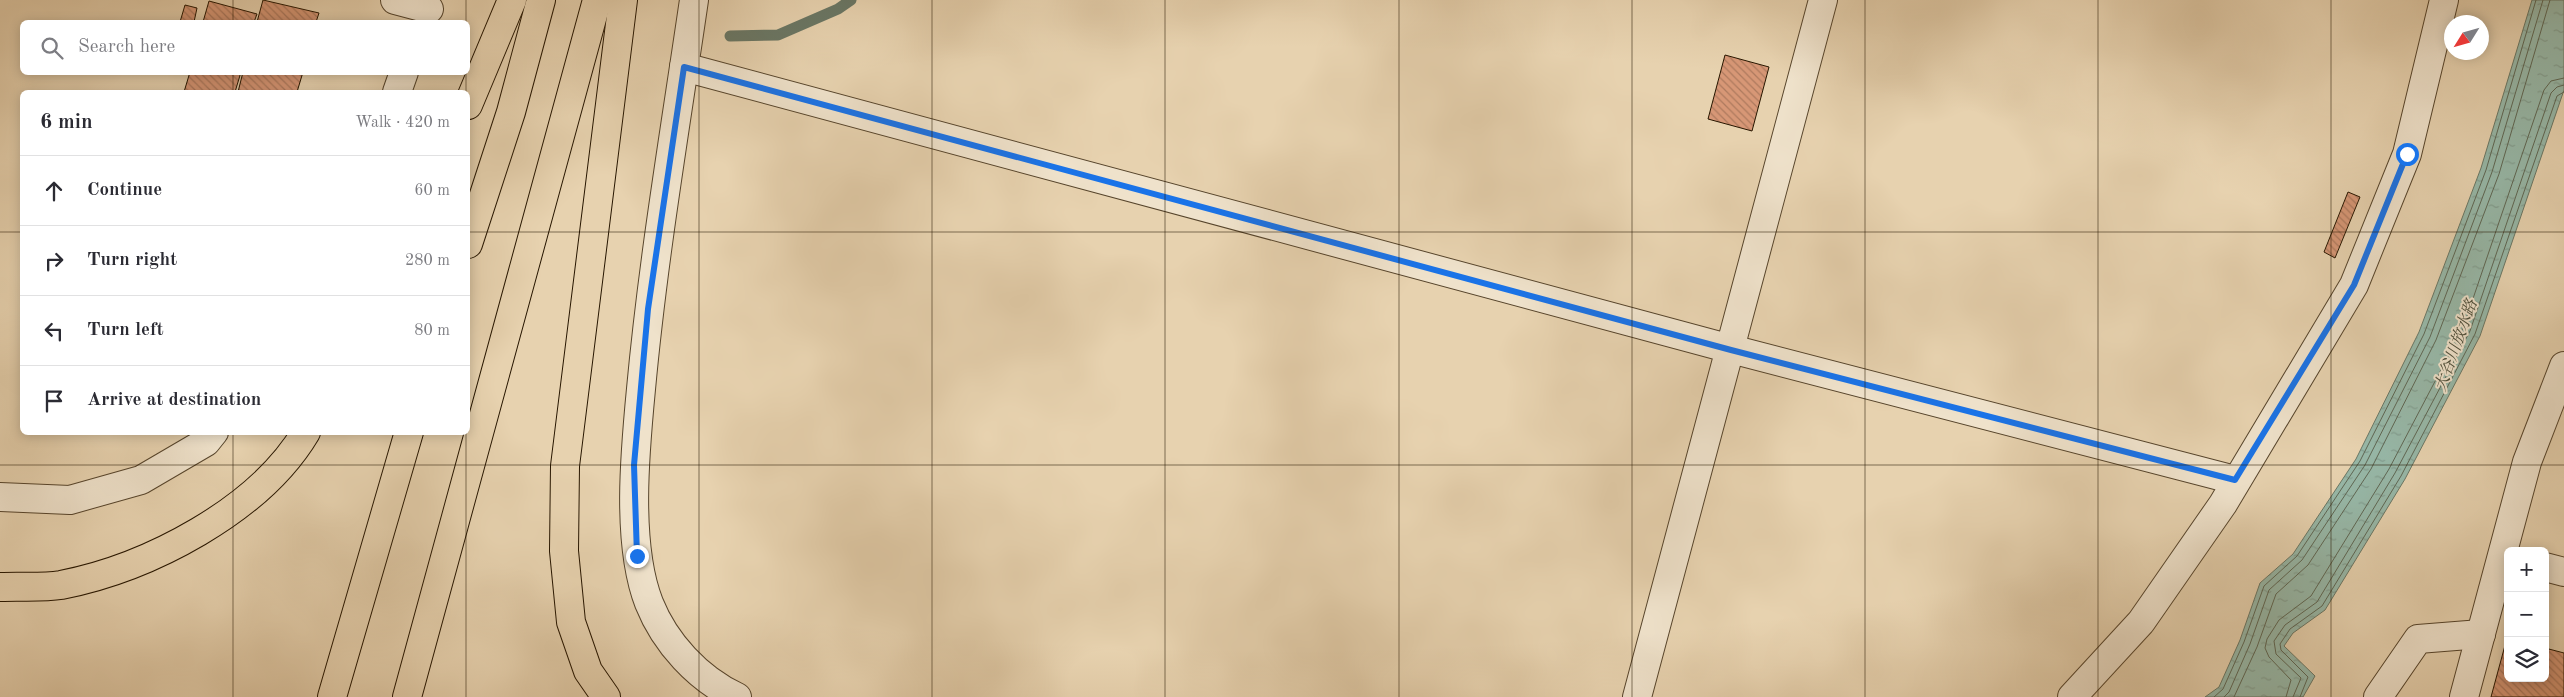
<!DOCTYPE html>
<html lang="en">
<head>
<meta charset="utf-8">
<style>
	:root { --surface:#fff; --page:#f7f7f7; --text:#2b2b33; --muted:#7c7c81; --line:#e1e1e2 }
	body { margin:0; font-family:"Old Standard TT","Noto Serif JP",serif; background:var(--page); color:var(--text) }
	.controls { position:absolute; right:15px; bottom:15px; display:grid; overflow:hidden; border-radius:8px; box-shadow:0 2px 12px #0003 }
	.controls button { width:45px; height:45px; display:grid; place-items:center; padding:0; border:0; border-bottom:1px solid var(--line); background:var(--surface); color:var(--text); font:25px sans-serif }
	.compass { position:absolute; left:2444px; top:15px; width:45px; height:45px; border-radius:50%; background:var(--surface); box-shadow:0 2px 12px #0003; rotate:233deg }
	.stop { position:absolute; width:15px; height:15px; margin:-11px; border:4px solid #1a73e8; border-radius:50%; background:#fff }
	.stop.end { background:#1a73e8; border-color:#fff; box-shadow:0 1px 5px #0008 }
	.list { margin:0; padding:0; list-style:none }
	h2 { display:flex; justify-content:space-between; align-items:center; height:65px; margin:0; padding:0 20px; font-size:21px }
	h2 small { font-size:16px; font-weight:400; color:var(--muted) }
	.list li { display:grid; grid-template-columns:32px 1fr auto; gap:15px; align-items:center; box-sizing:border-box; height:70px; padding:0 20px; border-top:1px solid var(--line) }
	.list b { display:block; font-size:19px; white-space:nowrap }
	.list em { font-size:16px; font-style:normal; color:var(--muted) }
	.icon { flex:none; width:28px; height:28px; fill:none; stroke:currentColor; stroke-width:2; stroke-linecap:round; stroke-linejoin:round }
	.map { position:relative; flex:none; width:2564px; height:697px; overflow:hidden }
	.search { position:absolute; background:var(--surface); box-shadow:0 2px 12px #0003; left:20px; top:20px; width:450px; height:55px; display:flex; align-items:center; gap:12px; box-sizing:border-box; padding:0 18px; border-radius:8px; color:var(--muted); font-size:19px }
	.panel { position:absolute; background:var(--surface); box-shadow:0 2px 12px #0003; left:20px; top:90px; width:450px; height:345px; border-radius:8px }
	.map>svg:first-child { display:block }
	.water { fill:url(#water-ripples); stroke:#6a7765 }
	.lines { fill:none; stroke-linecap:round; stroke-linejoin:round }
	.shore { stroke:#5f6754; stroke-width:1 }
	.stream { stroke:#6a7765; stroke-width:11 }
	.building { fill:url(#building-back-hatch); stroke:#271600 }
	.minor-casing { stroke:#57452c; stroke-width:30 }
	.highway-casing { stroke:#271600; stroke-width:30 }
	.minor { stroke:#efe2cb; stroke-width:28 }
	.highway { stroke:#e7d2af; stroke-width:28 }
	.route { stroke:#1a73e8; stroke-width:6 }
	.grid { fill:none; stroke:#271600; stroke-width:1; stroke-opacity:0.55 }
	.labels { text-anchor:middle; stroke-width:4; stroke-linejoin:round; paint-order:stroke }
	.water-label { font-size:16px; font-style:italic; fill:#4e4f3b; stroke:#efe2cb }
</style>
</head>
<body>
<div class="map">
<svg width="2564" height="697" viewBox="0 0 2564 697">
	<defs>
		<pattern id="water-ripples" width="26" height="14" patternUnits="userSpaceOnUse" patternTransform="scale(1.25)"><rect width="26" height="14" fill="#97b8a8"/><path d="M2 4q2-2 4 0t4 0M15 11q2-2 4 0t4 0" fill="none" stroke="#829d8f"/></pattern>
		<pattern id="building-back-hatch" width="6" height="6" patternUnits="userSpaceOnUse" patternTransform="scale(1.25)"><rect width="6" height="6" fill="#d79776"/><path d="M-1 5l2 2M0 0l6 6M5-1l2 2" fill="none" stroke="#ae7a5e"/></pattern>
	</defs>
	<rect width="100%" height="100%" fill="#e7d2af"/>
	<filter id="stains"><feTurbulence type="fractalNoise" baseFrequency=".004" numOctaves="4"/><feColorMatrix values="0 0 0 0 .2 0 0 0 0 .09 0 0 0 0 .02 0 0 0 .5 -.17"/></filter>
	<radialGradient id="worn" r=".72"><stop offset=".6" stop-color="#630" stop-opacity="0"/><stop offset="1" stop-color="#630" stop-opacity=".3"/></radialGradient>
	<path class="water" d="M2532,0H2564V90L2480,336L2405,479L2325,610L2293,633L2284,646L2315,676L2303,697H2205L2219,687L2240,640L2260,583L2293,554L2356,459L2419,332L2481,168Z"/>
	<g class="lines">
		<g class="shore">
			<path d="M2214,697L2223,689L2244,642L2264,586L2297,556L2360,461L2424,334L2486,170L2536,0"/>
			<path d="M2224,697L2229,692L2250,644L2269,590L2302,560L2365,465L2430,337L2492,172L2543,0"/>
			<path d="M2234,697L2257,647L2276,594L2308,565L2371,469L2436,340L2499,174L2550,0"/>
			<path d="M2286,697L2291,680L2269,657L2265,648L2267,639L2279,620L2311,596L2389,469L2463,328L2544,90L2551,81L2564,78"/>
			<path d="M2293,697L2301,678L2276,654L2274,641L2285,625L2317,602L2395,473L2470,331L2551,93L2557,87L2564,85"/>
			<path d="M2300,697L2308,677L2281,650L2280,644L2290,629L2322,606L2401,476L2475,334L2557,96L2564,92"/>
		</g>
		<path class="stream" d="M730,36L778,35L838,9L851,0"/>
	</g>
	<g class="building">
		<path d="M263,0L319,13L316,22H257Z"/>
		<path d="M209,1L257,14L254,22H203Z"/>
		<path d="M185,5L197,8L194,22H180Z"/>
		<path d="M1725,55L1769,67L1752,131L1708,119Z"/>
		<path d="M190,72H241L235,92H184Z"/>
		<path d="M243,72H303L297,92H238Z"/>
		<path d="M2348,192L2360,197L2335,258L2324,252Z"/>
		<path d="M2507,638L2508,678H2545V648L2564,653V697H2491Z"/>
	</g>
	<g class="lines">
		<defs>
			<g id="minor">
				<path d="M395,0L429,9"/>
				<path d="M694,0C675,130 653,259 641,389C635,451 626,544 649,603C665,643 698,679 737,697"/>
				<path d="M684,67L1731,349L2235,480"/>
				<path d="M397,92L404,72"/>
				<path d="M0,497L70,500L141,480L206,442L214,432"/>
				<path d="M2545,567L2564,572"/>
				<path d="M1637,697L1823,0"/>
				<path d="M2072,697L2141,622L2223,504L2354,285L2407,154L2444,0"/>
				<path d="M2378,697L2418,639L2481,634"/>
				<path d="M2464,697L2527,462L2564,366"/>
			</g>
			<g id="highway">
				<path d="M468,105L512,0"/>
				<path d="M468,244L511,112L541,0"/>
				<path d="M0,587C19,586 42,588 61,585C148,568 259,511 306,432"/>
				<path d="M332,697L409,432"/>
				<path d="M407,697L597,0"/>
				<path d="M606,697L588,671L571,622L564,551L565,466L623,0"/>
			</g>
		</defs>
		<use href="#minor" class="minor-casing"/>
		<use href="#highway" class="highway-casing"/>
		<use href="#minor" class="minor"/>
		<use href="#highway" class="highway"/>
	</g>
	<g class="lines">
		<path class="route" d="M637,556L634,465L648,309L684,67L1731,350L2235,480L2354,285L2407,154"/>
	</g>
	<path class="grid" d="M233,0V22M466,0V22M699,0V697M932,0V697M1165,0V697M1399,0V697M1632,0V697M1865,0V697M2098,0V697M2331,0V697M233,72V92M466,72V92M0,232H22M468,232H2564M233,432V697M466,432V697M0,465H2564"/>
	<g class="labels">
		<g class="water-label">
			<text transform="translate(2455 345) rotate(-70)" y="6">大谷川放水路</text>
		</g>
	</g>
	<rect width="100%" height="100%" filter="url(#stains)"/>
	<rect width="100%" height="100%" fill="url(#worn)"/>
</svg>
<div class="controls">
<button>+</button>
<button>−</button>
<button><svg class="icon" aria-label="layers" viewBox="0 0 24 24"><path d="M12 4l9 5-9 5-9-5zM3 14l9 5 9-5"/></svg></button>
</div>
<svg class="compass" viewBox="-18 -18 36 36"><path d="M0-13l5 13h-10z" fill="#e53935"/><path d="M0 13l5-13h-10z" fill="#7c7c81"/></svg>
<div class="stop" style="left:2407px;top:154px"></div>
<div class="stop end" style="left:637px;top:556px"></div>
<div class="search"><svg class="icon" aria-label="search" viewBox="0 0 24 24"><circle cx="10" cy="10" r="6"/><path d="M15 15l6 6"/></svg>Search here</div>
<section class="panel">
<h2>6 min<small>Walk · 420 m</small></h2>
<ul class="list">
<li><svg class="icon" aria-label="ahead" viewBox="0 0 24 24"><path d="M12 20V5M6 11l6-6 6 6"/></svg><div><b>Continue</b></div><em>60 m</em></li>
<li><svg class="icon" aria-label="right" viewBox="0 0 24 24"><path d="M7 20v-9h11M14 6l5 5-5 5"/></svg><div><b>Turn right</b></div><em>280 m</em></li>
<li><svg class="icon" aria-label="left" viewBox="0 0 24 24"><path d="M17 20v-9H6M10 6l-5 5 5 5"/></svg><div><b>Turn left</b></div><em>80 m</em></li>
<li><svg class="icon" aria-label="arrive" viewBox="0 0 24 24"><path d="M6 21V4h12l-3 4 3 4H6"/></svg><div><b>Arrive at destination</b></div></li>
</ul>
</section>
</div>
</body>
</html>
